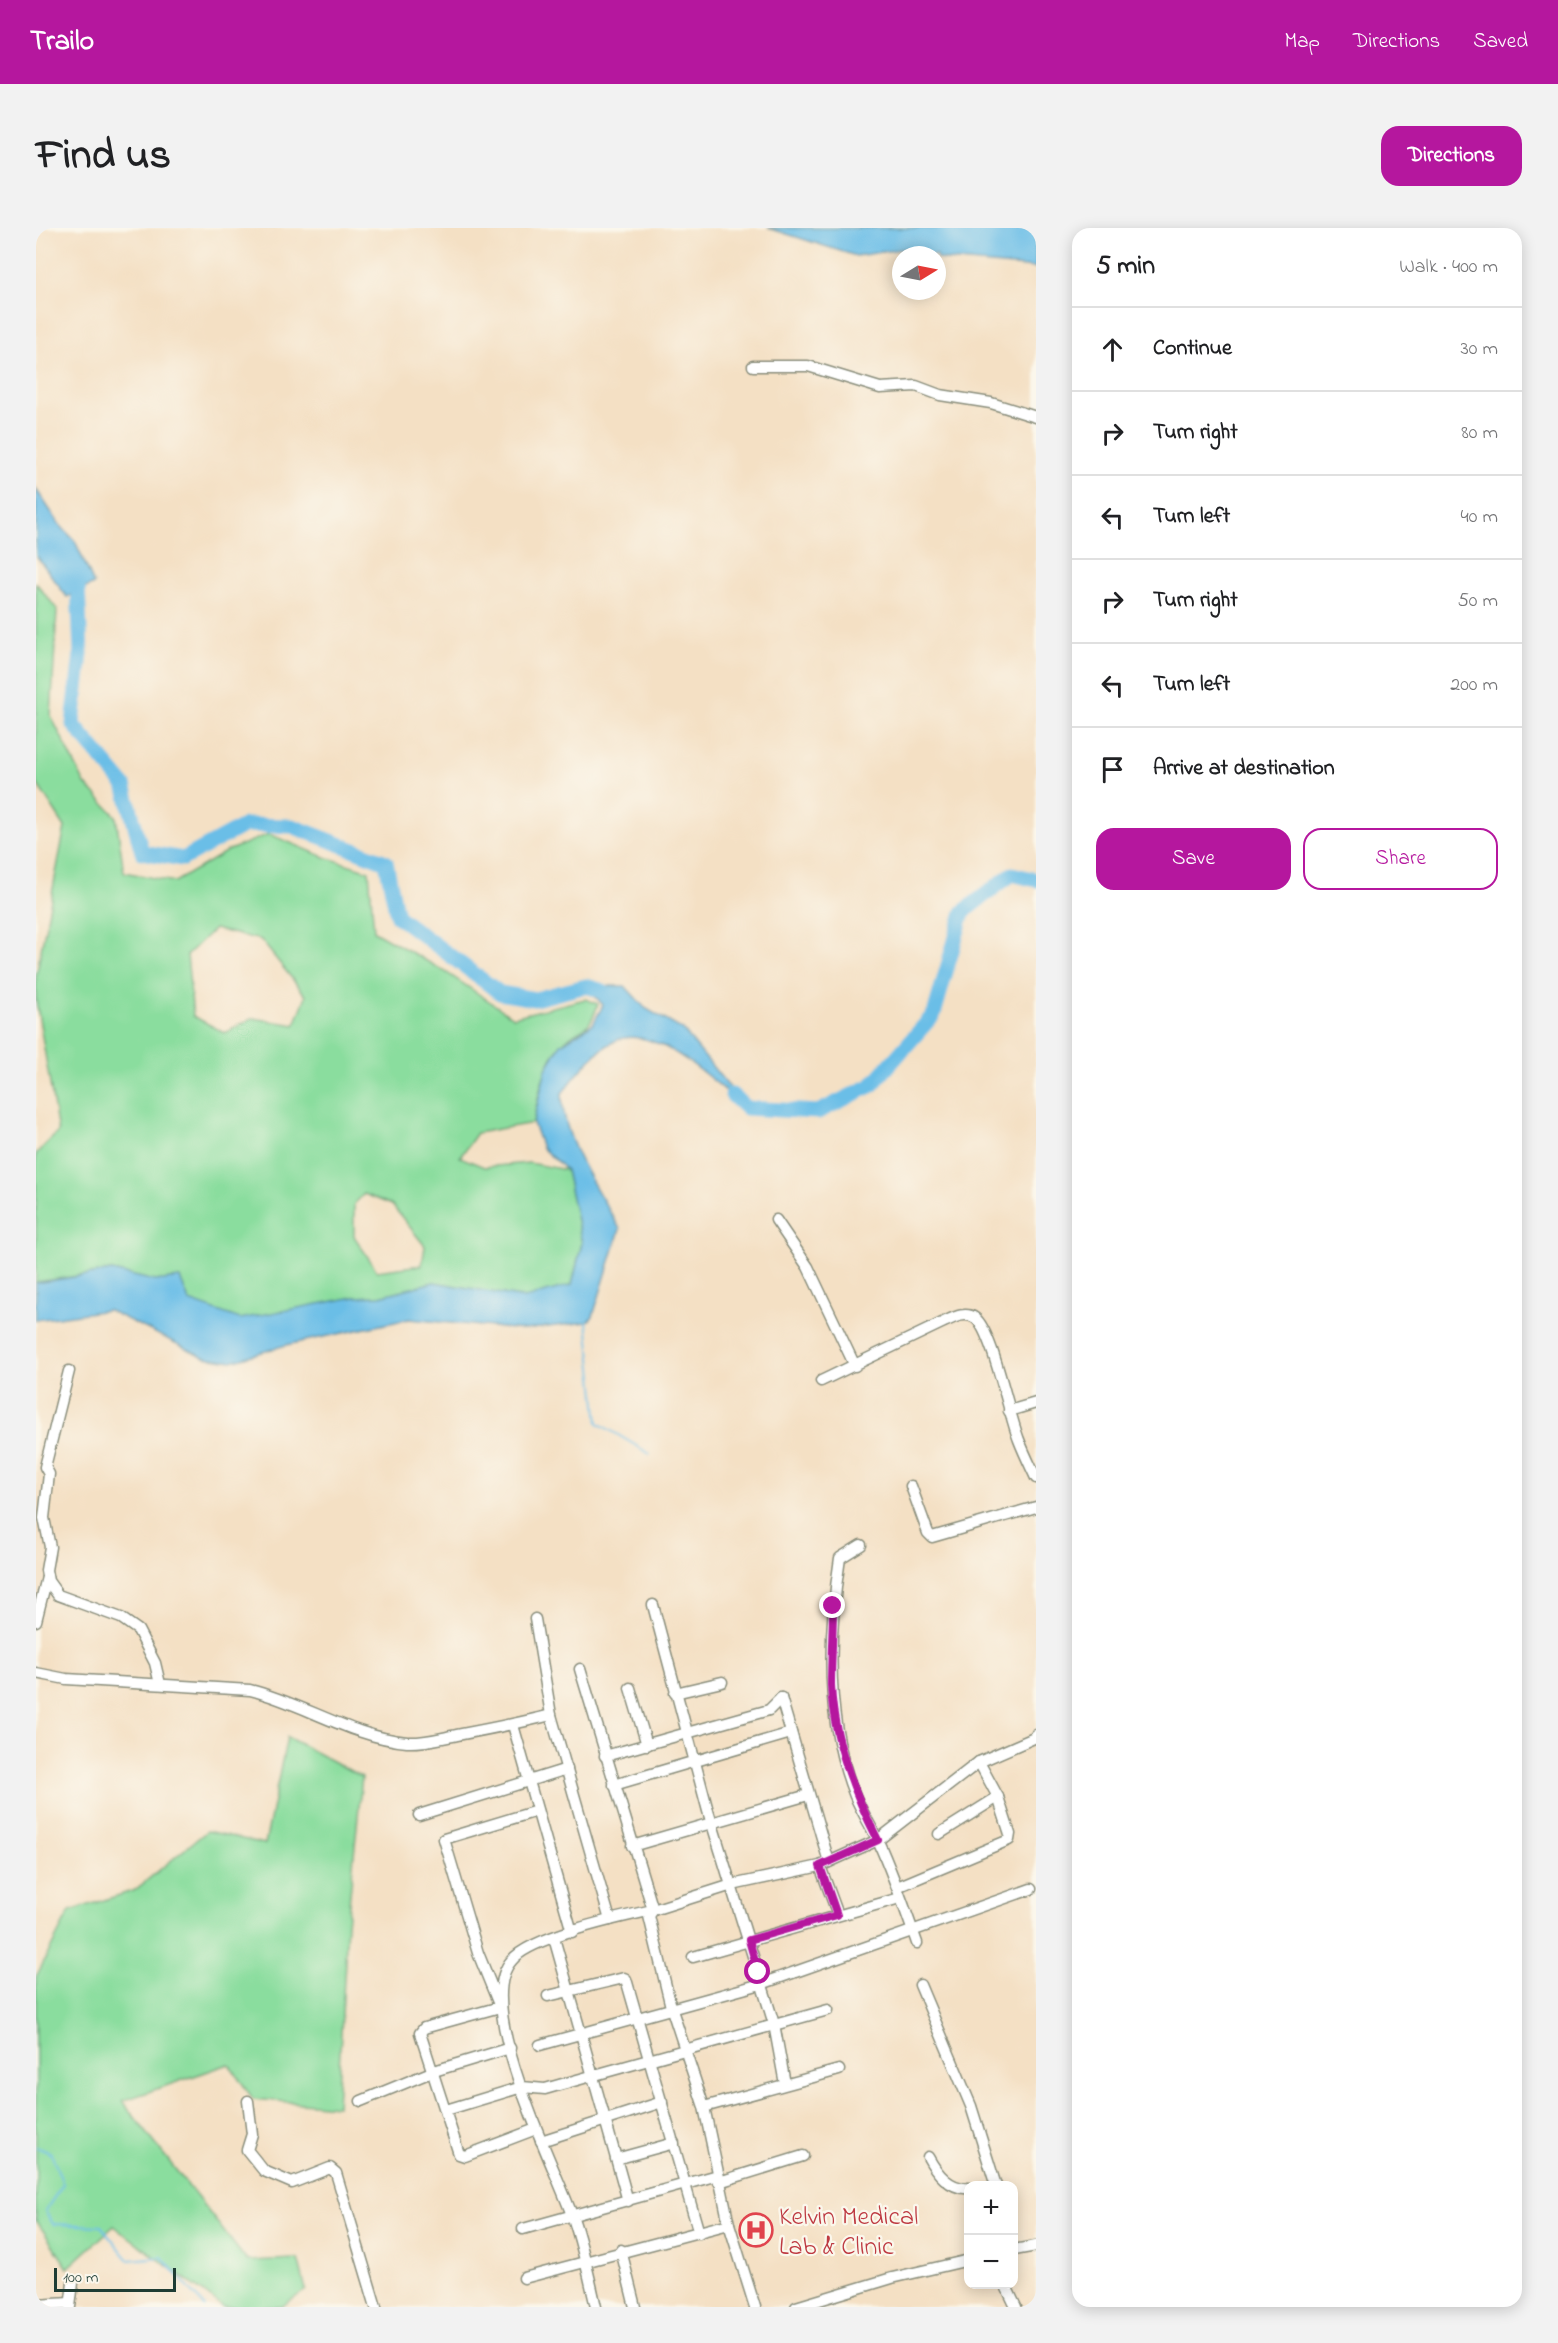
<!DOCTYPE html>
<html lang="en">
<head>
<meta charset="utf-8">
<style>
	:root { --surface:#fff; --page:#f2f2f2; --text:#202124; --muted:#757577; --line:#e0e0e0; --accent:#b5179e }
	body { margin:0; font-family:"Indie Flower",sans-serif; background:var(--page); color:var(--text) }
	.controls { position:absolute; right:18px; bottom:18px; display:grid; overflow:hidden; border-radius:12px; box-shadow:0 3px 15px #0003 }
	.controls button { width:54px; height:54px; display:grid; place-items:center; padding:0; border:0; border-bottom:2px solid var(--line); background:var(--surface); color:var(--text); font:30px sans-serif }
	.compass { position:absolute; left:856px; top:18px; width:54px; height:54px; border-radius:50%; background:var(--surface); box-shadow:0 3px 15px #0003; rotate:80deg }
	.scale { position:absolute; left:18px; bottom:15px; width:122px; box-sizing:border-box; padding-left:6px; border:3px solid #1f3d34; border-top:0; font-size:16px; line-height:21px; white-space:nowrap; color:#1f3d34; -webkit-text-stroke:4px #fbf7ec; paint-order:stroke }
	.stop { position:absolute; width:18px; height:18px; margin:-14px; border:4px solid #b5179e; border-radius:50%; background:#fff }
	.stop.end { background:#b5179e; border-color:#fff; box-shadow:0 2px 6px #0008 }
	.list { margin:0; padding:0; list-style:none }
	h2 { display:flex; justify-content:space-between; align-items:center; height:78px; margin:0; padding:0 24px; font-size:26px }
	h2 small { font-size:20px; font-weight:400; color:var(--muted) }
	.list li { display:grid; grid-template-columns:39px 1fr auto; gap:18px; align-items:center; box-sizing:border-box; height:84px; padding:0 24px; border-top:2px solid var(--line) }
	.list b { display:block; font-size:22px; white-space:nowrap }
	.list em { font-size:20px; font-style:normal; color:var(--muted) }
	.actions { display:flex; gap:12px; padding:18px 24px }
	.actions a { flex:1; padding:14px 0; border:2px solid var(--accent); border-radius:18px; text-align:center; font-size:21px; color:var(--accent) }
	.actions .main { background:var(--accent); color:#fff }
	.icon { flex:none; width:33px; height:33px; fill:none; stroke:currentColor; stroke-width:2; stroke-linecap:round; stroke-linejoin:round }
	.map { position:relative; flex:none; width:1000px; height:2079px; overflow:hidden; border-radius:18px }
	header { display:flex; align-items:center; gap:36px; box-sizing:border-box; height:84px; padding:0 30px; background:var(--accent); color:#fff }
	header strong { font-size:28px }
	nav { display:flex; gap:33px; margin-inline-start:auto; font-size:21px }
	.intro { display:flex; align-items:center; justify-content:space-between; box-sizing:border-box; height:144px; padding:0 36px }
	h1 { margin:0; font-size:42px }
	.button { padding:15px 27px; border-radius:18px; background:var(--accent); color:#fff; font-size:21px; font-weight:700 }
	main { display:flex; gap:36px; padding:0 36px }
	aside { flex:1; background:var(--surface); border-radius:18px; box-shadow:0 3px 15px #0003 }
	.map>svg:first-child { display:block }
	.green { fill:#8add9e; stroke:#548d69; stroke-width:1.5; fill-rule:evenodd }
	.water { fill:#6bbee7; stroke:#457e8e; stroke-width:1.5 }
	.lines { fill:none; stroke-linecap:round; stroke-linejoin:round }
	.stream { stroke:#6bbee7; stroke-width:2 }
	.river { stroke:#6bbee7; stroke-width:15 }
	.minor-casing { stroke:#8a8e7c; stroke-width:13 }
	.minor { stroke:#fff; stroke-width:10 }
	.route { stroke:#b5179e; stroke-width:8 }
	.labels { text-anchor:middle; stroke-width:4.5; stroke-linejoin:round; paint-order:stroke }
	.health-label { font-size:26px; fill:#be3a42; stroke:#fbf7ec; text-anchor:start }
</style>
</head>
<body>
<header>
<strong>Trailo</strong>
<nav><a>Map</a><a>Directions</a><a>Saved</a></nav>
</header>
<div class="intro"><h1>Find us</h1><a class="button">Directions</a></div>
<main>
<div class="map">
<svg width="1000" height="2079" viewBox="0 0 1000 2079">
	<rect width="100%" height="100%" fill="#fbf7ec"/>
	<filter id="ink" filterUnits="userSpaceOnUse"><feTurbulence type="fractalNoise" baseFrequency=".0167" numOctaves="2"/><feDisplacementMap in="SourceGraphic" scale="12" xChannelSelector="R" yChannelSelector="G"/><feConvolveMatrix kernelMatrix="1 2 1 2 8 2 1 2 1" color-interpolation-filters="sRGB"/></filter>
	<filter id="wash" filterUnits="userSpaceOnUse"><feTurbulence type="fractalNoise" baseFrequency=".008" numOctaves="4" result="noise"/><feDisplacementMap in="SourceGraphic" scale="24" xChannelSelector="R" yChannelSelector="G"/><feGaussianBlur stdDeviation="1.35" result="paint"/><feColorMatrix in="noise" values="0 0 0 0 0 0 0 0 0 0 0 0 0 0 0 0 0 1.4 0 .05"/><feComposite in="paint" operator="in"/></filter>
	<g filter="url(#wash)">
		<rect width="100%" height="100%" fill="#f4e0c4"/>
		<g class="green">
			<path d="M0,355L21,381L15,488L49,556L80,588L88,644L139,654L191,623L233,606L286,628L333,643L338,703L408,743L477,789L549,771L562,776C552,808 545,796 526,816C507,835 502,870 497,895L441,905L424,929L448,939L493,935L530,942L546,1015L536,1057L489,1070L398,1054L344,1068L319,1069L204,1092L153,1073L144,1050L119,1053L76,1043L0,1054V926L22,904L0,772V748L29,599L0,554ZM178,701L225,712L270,768L259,797L217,790L189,805L157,788L151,727ZM328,966L356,977L389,1018L386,1037L341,1043L318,1008V976Z"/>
			<path d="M251,1509L326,1549L311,1696L301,1878L217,1871L193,1836L86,1873L211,2033L262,2031L270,2062L245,2079H187L78,1998L32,2040L0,1992V1749L34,1683L99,1662L171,1603L229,1616Z"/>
		</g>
		<g class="water">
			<path d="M732,0H1000V40L901,31V27H880L872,20L820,28Z"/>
			<path d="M0,261L24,297L39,313L58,356L31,369L0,327Z"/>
			<path d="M550,758H589L609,780L647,802L710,880C682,857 617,793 579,813C557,824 542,846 526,865C526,913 561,960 584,1001L557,1088L551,1094L488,1102L373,1091L250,1117L196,1133L168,1129L72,1082L0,1092V1055L76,1043L119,1053L144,1050L153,1073L204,1091L319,1069L344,1068L398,1054L489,1070L536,1057L546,1015L530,942L506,920L497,895L510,841L525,816L557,796L567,777Z"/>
		</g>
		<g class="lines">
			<g class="stream">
				<path d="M551,1094L562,1195L614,1226"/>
				<path d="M0,1919L15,1925L27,1956L9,1983L17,1996L65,1998L93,2032L126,2029L169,2079"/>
			</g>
			<g class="river">
				<path d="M33,346L42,357L45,426L37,496L88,557L106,624L147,631L209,597L256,598L350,634L361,688L464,765L499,771L550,758L567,763"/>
				<path d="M696,867L710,880L782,884L836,857L898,786L927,684L976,646L1000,652"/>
			</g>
		</g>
	</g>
	<g filter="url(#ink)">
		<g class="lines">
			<defs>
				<g id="minor">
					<path d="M717,138H772L844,160L880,158L904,167L955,175L1000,189"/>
					<path d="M740,992L772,1039L819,1138"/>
					<path d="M33,1143L9,1239L13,1246L8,1290L14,1319L10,1342L12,1353L22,1367L85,1390L102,1402L119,1435L124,1456"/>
					<path d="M785,1153L908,1094C917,1090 929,1083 939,1090C956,1102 973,1187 983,1212C988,1225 994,1237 1000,1250"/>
					<path d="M973,1183L1000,1175"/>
					<path d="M875,1258L892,1305L896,1309L1000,1279"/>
					<path d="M825,1317L804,1330C792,1407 789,1494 819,1568C826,1584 835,1598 842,1613C857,1646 869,1681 881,1715"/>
					<path d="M617,1377L672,1583L738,1796L749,1856"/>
					<path d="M499,1391L515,1487L574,1692"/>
					<path d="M0,1393L11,1349"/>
					<path d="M544,1441L617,1682C585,1689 496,1708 476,1732C435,1776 520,1940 537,1990C547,2019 553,2049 560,2079"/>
					<path d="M0,1445L30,1451L214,1462C267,1475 316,1509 371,1514C388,1515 405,1510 421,1507C453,1501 484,1495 515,1487"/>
					<path d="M594,1460L611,1517"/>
					<path d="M639,1465L686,1454"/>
					<path d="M745,1470L793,1634"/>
					<path d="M477,1497L536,1704"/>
					<path d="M569,1528L733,1482L745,1470"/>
					<path d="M578,1557L755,1505"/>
					<path d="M383,1587L531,1541"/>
					<path d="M903,1606L962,1569"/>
					<path d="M596,1618L772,1567"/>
					<path d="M784,1638L802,1687"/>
					<path d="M861,1659L973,1612L974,1606L962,1569L943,1534"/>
					<path d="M518,1710L592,1973"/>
					<path d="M657,1729L864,1670"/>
					<path d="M884,1757L935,1878L960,1958"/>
					<path d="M512,1768L588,1750L590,1751L663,2005"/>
					<path d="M504,1817L725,1756L995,1661"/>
					<path d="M212,1873L216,1906L211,1922L228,1943L256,1955L294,1940L300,1945L340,2079"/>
					<path d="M325,1873L398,1843L474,1820"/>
					<path d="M668,1879L803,1842"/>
					<path d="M410,1882L486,1859L509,1861L523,1857L792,1782"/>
					<path d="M500,1901L429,1928L423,1926L384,1805L388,1800L464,1779L442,1725L408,1611L501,1583"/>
					<path d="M505,1913L626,1874"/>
					<path d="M892,1929C900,1944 914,1962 933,1960"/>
					<path d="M580,1931L638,1915"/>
					<path d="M683,1954L767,1928"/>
					<path d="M487,2001L682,1947"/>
					<path d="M585,2022L599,2079"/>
					<path d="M978,2022L1000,2018"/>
					<path d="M488,2050L693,1996"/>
					<path d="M969,2056L980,2079"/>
					<path d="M0,2077L34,2075"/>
					<path d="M34,2079L37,2055"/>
					<path d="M719,2079L693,1996L668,1879L635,1779L613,1688L617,1682L696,1657L784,1638L842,1612L943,1534L998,1510L1000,1507"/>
					<path d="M760,2079L856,2050L933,2032"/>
				</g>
			</defs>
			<use href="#minor" class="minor-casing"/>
			<use href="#minor" class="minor"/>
		</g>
	</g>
	<g class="lines" filter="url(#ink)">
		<path class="route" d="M722,1744L713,1712L801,1687L784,1638L842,1612C818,1565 797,1511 795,1457C795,1431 797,1404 797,1378"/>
	</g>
	<defs>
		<symbol id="hospital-ring" viewBox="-11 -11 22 22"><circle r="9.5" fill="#fbf7ec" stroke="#e0444e" stroke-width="1.5"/><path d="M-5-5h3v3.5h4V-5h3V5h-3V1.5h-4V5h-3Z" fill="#e0444e"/></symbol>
	</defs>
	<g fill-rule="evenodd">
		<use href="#hospital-ring" x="701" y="1983" width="38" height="38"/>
	</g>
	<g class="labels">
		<g class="health-label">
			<text x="743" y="1996">Kelvin Medical<tspan x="743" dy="30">Lab &amp; Clinic</tspan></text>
		</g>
	</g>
</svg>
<div class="controls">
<button>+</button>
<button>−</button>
</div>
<svg class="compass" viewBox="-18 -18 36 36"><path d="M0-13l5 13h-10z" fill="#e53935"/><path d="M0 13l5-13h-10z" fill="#757577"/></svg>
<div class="scale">100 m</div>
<div class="stop" style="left:722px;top:1744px"></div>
<div class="stop end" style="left:797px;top:1378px"></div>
</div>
<aside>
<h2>5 min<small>Walk · 400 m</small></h2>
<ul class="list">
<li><svg class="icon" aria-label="ahead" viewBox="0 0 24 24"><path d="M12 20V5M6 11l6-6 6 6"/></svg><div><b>Continue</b></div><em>30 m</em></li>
<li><svg class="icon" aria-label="right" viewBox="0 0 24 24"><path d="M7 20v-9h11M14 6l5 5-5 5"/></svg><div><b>Turn right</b></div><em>80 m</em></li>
<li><svg class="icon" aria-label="left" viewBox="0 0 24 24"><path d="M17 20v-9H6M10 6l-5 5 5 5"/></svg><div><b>Turn left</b></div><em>40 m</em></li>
<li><svg class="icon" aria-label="right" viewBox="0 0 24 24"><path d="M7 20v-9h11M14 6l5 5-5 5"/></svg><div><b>Turn right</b></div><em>50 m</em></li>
<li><svg class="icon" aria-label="left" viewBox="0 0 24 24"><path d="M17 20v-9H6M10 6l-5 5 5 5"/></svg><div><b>Turn left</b></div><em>200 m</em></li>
<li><svg class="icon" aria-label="arrive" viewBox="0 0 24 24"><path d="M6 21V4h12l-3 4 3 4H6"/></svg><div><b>Arrive at destination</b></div></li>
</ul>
<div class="actions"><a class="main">Save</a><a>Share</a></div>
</aside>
</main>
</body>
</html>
